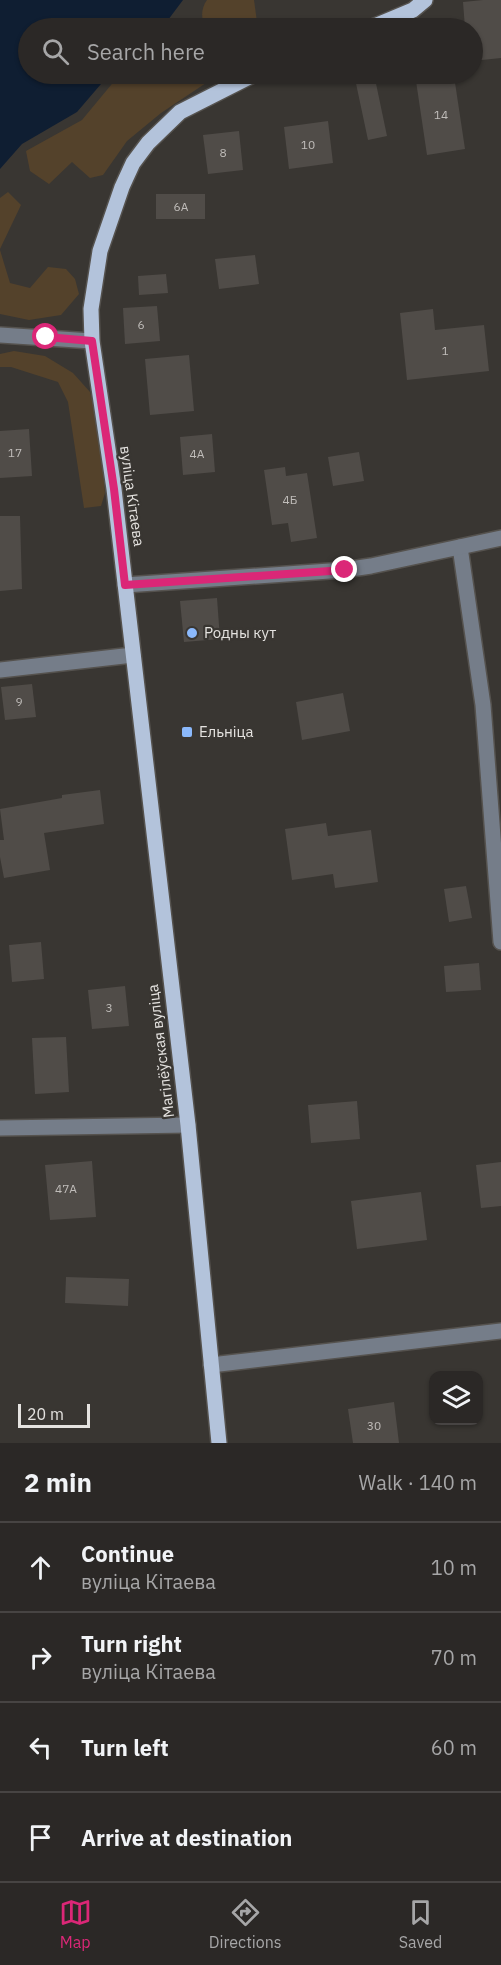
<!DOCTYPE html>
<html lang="en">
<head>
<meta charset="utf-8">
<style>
	:root { --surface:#2b2826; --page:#33302e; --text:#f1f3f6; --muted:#a6a6a7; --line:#474443; --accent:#db2777 }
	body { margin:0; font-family:"IBM Plex Sans",sans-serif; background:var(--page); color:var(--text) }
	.controls { position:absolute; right:18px; bottom:18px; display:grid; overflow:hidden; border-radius:12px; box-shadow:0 2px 4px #0004 }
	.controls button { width:54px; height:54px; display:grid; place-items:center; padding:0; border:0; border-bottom:2px solid var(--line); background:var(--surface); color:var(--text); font:30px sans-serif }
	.scale { position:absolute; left:18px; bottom:15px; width:72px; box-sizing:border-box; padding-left:6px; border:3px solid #e5e3e0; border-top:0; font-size:16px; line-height:21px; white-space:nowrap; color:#e5e3e0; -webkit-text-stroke:4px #393632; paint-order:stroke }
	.stop { position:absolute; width:18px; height:18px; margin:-14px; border:4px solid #db2777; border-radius:50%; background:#fff }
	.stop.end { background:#db2777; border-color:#fff; box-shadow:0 2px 6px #0008 }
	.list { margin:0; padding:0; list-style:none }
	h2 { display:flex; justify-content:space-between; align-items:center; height:78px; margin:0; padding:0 24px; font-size:26px }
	h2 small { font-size:20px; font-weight:400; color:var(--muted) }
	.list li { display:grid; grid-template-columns:39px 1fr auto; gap:18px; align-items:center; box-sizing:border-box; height:90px; padding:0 24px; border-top:2px solid var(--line) }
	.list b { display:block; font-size:22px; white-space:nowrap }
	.list p { margin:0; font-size:20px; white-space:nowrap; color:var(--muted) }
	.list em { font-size:20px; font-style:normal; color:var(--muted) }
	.icon { flex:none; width:33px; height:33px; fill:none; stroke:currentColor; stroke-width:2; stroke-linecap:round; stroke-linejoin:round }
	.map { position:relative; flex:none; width:501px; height:1443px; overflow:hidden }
	.search { position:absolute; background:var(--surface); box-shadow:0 2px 4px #0004; left:18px; right:18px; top:18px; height:66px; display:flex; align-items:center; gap:15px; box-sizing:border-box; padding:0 21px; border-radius:33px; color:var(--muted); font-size:22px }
	.sheet { height:438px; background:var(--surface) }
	nav { display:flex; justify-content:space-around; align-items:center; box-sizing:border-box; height:84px; border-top:2px solid var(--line); background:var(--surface); font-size:16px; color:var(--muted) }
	nav a { display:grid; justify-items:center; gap:3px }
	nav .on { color:var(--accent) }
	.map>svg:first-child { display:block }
	.green { fill:#54422b }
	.water { fill:#0f1e32 }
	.building { fill:#504c48 }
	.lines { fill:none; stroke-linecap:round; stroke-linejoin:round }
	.minor-casing { stroke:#55524e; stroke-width:18 }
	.major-casing { stroke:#55524e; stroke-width:18 }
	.minor { stroke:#757d89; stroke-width:15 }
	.major { stroke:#b3c3db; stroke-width:15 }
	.route { stroke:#db2777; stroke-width:8 }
	.poi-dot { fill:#8bb9fc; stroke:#393632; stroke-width:2 }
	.labels { text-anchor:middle; stroke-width:4.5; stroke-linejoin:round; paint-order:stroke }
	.number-label { font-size:12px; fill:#c0bdba }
	.street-label { font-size:15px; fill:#e5e3e0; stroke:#393632 }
	.poi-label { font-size:15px; fill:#e5e3e0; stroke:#393632; text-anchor:start }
</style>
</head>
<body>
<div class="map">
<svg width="501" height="1443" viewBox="0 0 501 1443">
	<rect width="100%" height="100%" fill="#393632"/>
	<g class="green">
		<path d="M207,0H254L257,22L250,28H207C200,20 201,8 207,0Z"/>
		<path d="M116,74H212V79L161,113L127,141L103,175L90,178L72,162L49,184L30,171L26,151L82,120L116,79Z"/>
		<path d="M8,192L21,205L0,249V198Z"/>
		<path d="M0,250L10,283L30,288L48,267L66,269L75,279L79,294L61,315L29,320L0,314Z"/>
		<path d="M14,351L45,356L73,373L90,392L98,417L105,493L101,506L84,508L68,402L58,382L11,367H0V354Z"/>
	</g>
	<path class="water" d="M0,0H183L162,28H157L139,20L128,28H28V74H107V77L77,112L22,144L0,169Z"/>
	<g class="building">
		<path d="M483,0H501V58L472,61V28H465L463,2Z"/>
		<path d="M354,74H374L387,136L368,140Z"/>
		<path d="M454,76L465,149L427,155L416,81Z"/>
		<path d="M328,121L333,163L289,169L284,127Z"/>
		<path d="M239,131L243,170L208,174L203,135Z"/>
		<rect x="156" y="194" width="49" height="25"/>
		<path d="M255,255L259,284L219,289L215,259Z"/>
		<path d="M166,274L168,293L139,295L138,276Z"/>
		<path d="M157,306L160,341L125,344L123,308Z"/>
		<path d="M433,309L435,330L484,325L489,371L407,380L400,313Z"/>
		<path d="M189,355L194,411L150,415L145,359Z"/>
		<path d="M29,429L32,476L0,478V431Z"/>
		<path d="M212,434L215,472L183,475L180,437Z"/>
		<path d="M359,452L364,481L333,486L328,457Z"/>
		<path d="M285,467L286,476L307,473L317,538L291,542L288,523L272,525L264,470Z"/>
		<path d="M0,516H20L22,589L0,591Z"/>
		<path d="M217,598L220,639L184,642L180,601Z"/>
		<path d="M32,684L36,717L5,720L1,687Z"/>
		<path d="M343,693L350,731L302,740L296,702Z"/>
		<path d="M100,790L104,824L44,833L50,870L4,878L0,857V840H4L0,809L62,798V795Z"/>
		<path d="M326,823L328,836L371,830L378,882L335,888L333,874L292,880L285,829Z"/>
		<path d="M466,886L472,918L449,922L444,889Z"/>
		<path d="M41,942L44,979L12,982L9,945Z"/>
		<path d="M479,963L481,990L446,992L444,966Z"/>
		<path d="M125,986L129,1026L92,1029L88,990Z"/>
		<path d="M66,1037L69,1092L35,1094L32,1038Z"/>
		<path d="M357,1101L360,1139L311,1143L308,1105Z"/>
		<path d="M92,1161L96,1217L50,1220L45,1165Z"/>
		<path d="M501,1162V1206L481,1208L476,1165Z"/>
		<path d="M421,1192L427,1240L357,1249L351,1201Z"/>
		<path d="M66,1277L129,1279L128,1306L65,1303Z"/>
		<path d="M394,1402L399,1443H353L348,1409Z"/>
	</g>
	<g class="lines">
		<defs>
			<g id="minor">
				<path d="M0,335L92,341"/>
				<path d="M460,547L483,705L501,942"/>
				<path d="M125,585L344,570L371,566L501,538"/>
				<path d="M0,670L133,655"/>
				<path d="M0,1128L188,1125"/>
				<path d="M211,1365L501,1331"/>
			</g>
			<g id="major">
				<path d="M370,28L413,10L425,0"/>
				<path d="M219,1443L188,1125L114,489L92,341L91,309L100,251L122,187L133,163L148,143L180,112L255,74"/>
			</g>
		</defs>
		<use href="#minor" class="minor-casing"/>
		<use href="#major" class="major-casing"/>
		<use href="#minor" class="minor"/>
		<use href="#major" class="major"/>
	</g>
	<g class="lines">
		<path class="route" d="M46,337L92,341L114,489L125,585L345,570"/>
	</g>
	<g class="poi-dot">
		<circle cx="192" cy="633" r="6"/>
		<rect x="181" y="726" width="12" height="12" rx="3"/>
	</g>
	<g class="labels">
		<g class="number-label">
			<text x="441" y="119">14</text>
			<text x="308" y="149">10</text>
			<text x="223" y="157">8</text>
			<text x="181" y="211">6А</text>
			<text x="141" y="329">6</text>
			<text x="445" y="355">1</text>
			<text x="15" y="457">17</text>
			<text x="197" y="458">4А</text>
			<text x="290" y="504">4Б</text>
			<text x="19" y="706">9</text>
			<text x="109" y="1012">3</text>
			<text x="66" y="1193">47А</text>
			<text x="374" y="1430">30</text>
		</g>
		<g class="street-label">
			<text transform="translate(132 496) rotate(82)" y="5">вуліца Кітаева</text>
			<text transform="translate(161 1051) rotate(-97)" y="5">Магілёўская вуліца</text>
		</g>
		<g class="poi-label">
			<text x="204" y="638">Родны кут</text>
			<text x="199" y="737">Ельніца</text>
		</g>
	</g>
</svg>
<div class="controls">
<button><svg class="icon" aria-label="layers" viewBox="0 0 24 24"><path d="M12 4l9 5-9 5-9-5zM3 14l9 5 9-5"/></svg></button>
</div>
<div class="scale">20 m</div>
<div class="stop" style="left:46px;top:337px"></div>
<div class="stop end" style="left:345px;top:570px"></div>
<div class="search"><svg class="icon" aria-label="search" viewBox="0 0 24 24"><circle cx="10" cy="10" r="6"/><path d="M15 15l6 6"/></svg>Search here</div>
</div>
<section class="sheet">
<h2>2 min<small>Walk · 140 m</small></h2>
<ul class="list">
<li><svg class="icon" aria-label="ahead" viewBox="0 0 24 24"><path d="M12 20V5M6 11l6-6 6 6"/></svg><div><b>Continue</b><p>вуліца Кітаева</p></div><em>10 m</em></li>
<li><svg class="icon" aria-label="right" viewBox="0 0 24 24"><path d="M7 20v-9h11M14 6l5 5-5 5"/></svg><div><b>Turn right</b><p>вуліца Кітаева</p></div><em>70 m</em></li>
<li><svg class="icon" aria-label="left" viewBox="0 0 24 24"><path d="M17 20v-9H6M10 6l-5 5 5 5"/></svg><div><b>Turn left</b></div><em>60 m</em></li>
<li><svg class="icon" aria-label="arrive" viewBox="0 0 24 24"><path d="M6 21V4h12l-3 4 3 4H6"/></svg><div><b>Arrive at destination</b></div></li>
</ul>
</section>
<nav>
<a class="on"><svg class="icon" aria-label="map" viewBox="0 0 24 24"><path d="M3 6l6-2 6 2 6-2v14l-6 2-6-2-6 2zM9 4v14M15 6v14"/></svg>Map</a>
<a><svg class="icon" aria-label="directions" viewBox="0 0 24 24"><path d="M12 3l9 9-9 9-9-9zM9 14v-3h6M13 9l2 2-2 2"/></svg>Directions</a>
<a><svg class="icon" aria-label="saved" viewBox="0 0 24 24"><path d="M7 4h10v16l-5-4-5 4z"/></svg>Saved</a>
</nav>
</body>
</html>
